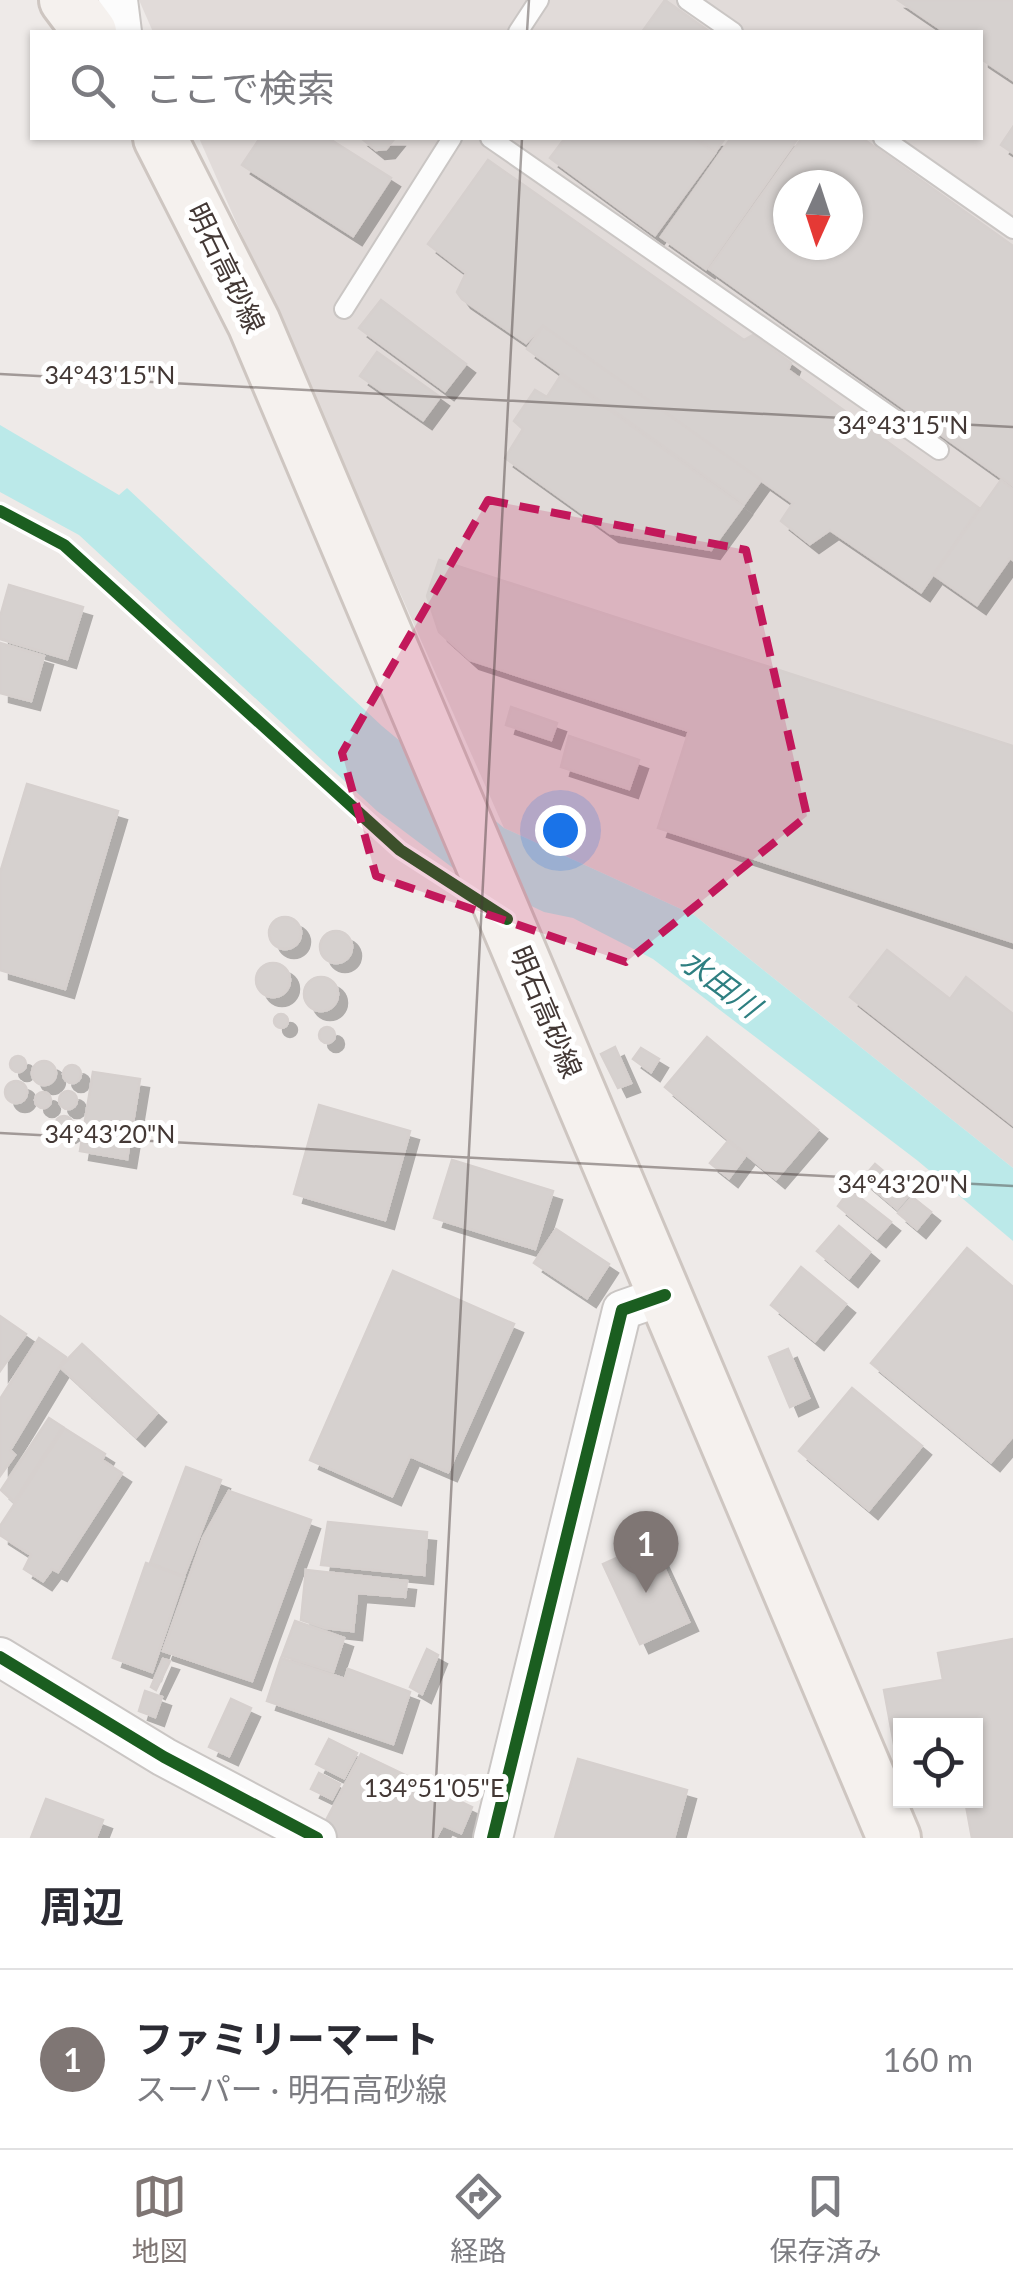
<!DOCTYPE html>
<html lang="ja">
<head>
<meta charset="utf-8">
<style>
	:root { --surface:#fff; --page:#f7f7f7; --text:#2b2b33; --muted:#7c7c81; --line:#e1e1e2; --accent:#7f7674 }
	body { margin:0; font-family:Lato,"Noto Sans JP",sans-serif; background:var(--page); color:var(--text) }
	.controls { position:absolute; right:30px; bottom:30px; display:grid; overflow:hidden; border-radius:0px; box-shadow:0 2px 8px #0004 }
	.controls button { width:90px; height:90px; display:grid; place-items:center; padding:0; border:0; border-bottom:2px solid var(--line); background:var(--surface); color:var(--text); font:50px sans-serif }
	.compass { position:absolute; left:773px; top:170px; width:90px; height:90px; border-radius:50%; background:var(--surface); box-shadow:0 2px 8px #0004; rotate:183deg }
	.you { position:absolute; left:560px; top:830px; width:35px; height:35px; margin:-25px; border:8px solid #fff; border-radius:50%; background:#1a73e8; box-shadow:0 0 0 15px #1a73e833 }
	.badge { display:grid; place-items:center; width:65px; height:65px; border-radius:50%; background:var(--accent); color:#fff; font-size:32px; font-weight:700 }
	.pin { position:absolute; translate:-50% -82px; filter:drop-shadow(0 2px 5px #0008) }
	.pin::after { content:''; position:absolute; top:52px; width:35px; height:30px; background:inherit; clip-path:polygon(0 0,100% 0,50% 100%) }
	.list { margin:0; padding:0; list-style:none }
	h2 { display:flex; justify-content:space-between; align-items:center; height:130px; margin:0; padding:0 40px; font-size:42px }
	h2 small { font-size:32px; font-weight:400; color:var(--muted) }
	.list li { display:grid; grid-template-columns:65px 1fr auto; gap:30px; align-items:center; box-sizing:border-box; height:180px; padding:0 40px; border-top:2px solid var(--line) }
	.list b { display:block; font-size:38px; white-space:nowrap }
	.list p { margin:0; font-size:32px; white-space:nowrap; color:var(--muted) }
	.list em { font-size:32px; font-style:normal; color:var(--muted) }
	.icon { flex:none; width:55px; height:55px; fill:none; stroke:currentColor; stroke-width:2; stroke-linecap:round; stroke-linejoin:round }
	.map { position:relative; flex:none; width:1013px; height:1838px; overflow:hidden }
	.search { position:absolute; background:var(--surface); box-shadow:0 2px 8px #0004; left:30px; right:30px; top:30px; height:110px; display:flex; align-items:center; gap:25px; box-sizing:border-box; padding:0 35px; border-radius:0px; color:var(--muted); font-size:38px }
	.sheet { height:310px; background:var(--surface) }
	nav { display:flex; justify-content:space-around; align-items:center; box-sizing:border-box; height:140px; border-top:2px solid var(--line); background:var(--surface); font-size:28px; color:var(--muted) }
	nav a { display:grid; justify-items:center; gap:5px }
	nav .on { color:var(--accent) }
	.map>svg:first-child { display:block }
	.industrial { fill:#e1dbd9; fill-rule:evenodd }
	.water { fill:#bbe9e9 }
	.building { fill:#d6d1cf; stroke:#d6d0ce; stroke-width:2.5; fill-rule:evenodd; filter:url(#shadow) }
	.lines { fill:none; stroke-linecap:round; stroke-linejoin:round }
	.lane-casing { stroke:#cac6c4; stroke-width:22 }
	.street-casing { stroke:#cac6c4; stroke-width:42 }
	.secondary-casing { stroke:#cec6c1; stroke-width:58 }
	.lane { stroke:#fcfcfc; stroke-width:18 }
	.street { stroke:#fcfcfc; stroke-width:38 }
	.secondary { stroke:#f5f1ee; stroke-width:52 }
	.cycleway-casing { stroke:#fff; stroke-width:19 }
	.cycleway { stroke:#1b5e20; stroke-width:12 }
	.marked { fill:#c2185b; fill-opacity:0.2; stroke:#c2185b; stroke-width:8; stroke-dasharray:20 12; stroke-linejoin:round }
	.ticks { fill:none; stroke:#433835; stroke-width:2.5; stroke-opacity:0.45 }
	.labels { text-anchor:middle; stroke-width:10; stroke-linejoin:round; paint-order:stroke }
	.street-label { font-size:28px; fill:#433835; stroke:#fff }
	.water-label { font-size:30px; font-style:italic; fill:#2e7f81; stroke:#fff }
	.ticks-label { font-size:25px; text-anchor:middle; fill:#433835; stroke:#fff; stroke-width:10; stroke-linejoin:round; paint-order:stroke }
</style>
</head>
<body>
<div class="map">
<svg width="1013" height="1838" viewBox="0 0 1013 1838">
	<defs>
		<filter id="shadow"><feDropShadow dx="9" dy="9" stdDeviation="0" flood-color="#0004"/></filter>
	</defs>
	<rect width="100%" height="100%" fill="#eeeae8"/>
	<path class="industrial" d="M139,0H1013V1168L694,915L504,828L199,138H980V32H153ZM788,185H848V245H788Z"/>
	<path class="water" d="M0,425L119,495L127,488L382,726L504,828L694,915L1013,1168V1241L918,1161L653,959L573,918L544,912L457,871L377,811L79,535L0,492Z"/>
	<g class="building">
		<path d="M665,0L710,32H642Z"/>
		<path d="M898,0H1013V80L980,58V32H945Z"/>
		<path d="M1013,127V153L1001,145Z"/>
		<path d="M260,138H328L391,178L353,236L242,165Z"/>
		<path d="M361,138H395L386,149L376,150Z"/>
		<path d="M565,138H694L715,153L655,235L550,158Z"/>
		<path d="M697,138H725L716,151Z"/>
		<path d="M731,138H798L706,269L661,237Z"/>
		<path d="M802,138H862L1013,246V486L709,269ZM788,185H848V245H788Z"/>
		<path d="M488,160L744,340L753,335L791,363L788,370L979,508L921,592L830,530L810,544L781,521L793,503L543,326L526,343L462,299L457,292L466,273L428,244Z"/>
		<path d="M381,300L466,364L445,391L359,328Z"/>
		<path d="M543,326L761,480L744,504L527,349Z"/>
		<path d="M377,352L440,397L423,420L360,376Z"/>
		<path d="M561,375L743,506L711,550L610,533L505,458L523,429L514,421L535,390L547,397Z"/>
		<path d="M1001,480L1013,489V560L1010,558L977,605L934,575Z"/>
		<path d="M439,560L1013,746V942L658,828L689,731L470,660L439,632L427,596Z"/>
		<path d="M9,585L83,607L67,659L0,639V617Z"/>
		<path d="M0,643L44,656L31,701L0,693Z"/>
		<path d="M511,707L557,723L551,740L506,725Z"/>
		<path d="M569,736L639,760L629,789L561,767Z"/>
		<path d="M27,784L118,811L65,989L0,970V873Z"/>
		<circle cx="285" cy="933" r="16"/>
		<circle cx="336" cy="947" r="16"/>
		<path d="M887,950L950,999L966,977L1013,1014V1125L850,997Z"/>
		<circle cx="273" cy="980" r="17"/>
		<circle cx="321" cy="994" r="17"/>
		<circle cx="281" cy="1021" r="7"/>
		<circle cx="327" cy="1035" r="8"/>
		<path d="M707,1037L818,1130L776,1179L665,1087Z"/>
		<path d="M615,1047L631,1083L618,1088L601,1054Z"/>
		<path d="M641,1048L659,1059L651,1072L633,1059Z"/>
		<circle cx="18" cy="1064" r="8"/>
		<circle cx="44" cy="1073" r="12"/>
		<circle cx="72" cy="1074" r="9"/>
		<path d="M93,1072L140,1079L127,1159L80,1151Z"/>
		<circle cx="16" cy="1092" r="11"/>
		<circle cx="68" cy="1100" r="9"/>
		<circle cx="43" cy="1100" r="8"/>
		<path d="M319,1105L410,1131L385,1220L294,1194Z"/>
		<circle cx="64" cy="1125" r="9"/>
		<path d="M728,1141L746,1155L729,1178L710,1163Z"/>
		<path d="M452,1160L553,1191L535,1249L434,1218Z"/>
		<path d="M875,1164L910,1194L897,1209L862,1179Z"/>
		<path d="M850,1190L891,1222L877,1238L838,1206Z"/>
		<path d="M912,1197L931,1212L917,1229L898,1213Z"/>
		<path d="M839,1226L870,1252L849,1278L817,1251Z"/>
		<path d="M556,1229L609,1264L587,1298L534,1263Z"/>
		<path d="M967,1248L1013,1287V1436L991,1462L871,1363Z"/>
		<path d="M801,1267L846,1304L815,1341L771,1305Z"/>
		<path d="M393,1271L514,1324L448,1472L410,1456L392,1496L310,1460Z"/>
		<path d="M0,1316L26,1334L0,1371Z"/>
		<path d="M39,1338L66,1357L10,1450L15,1455L0,1476V1399Z"/>
		<path d="M82,1344L157,1413L136,1437L60,1367Z"/>
		<path d="M788,1349L809,1398L790,1407L769,1357Z"/>
		<path d="M852,1388L922,1446L869,1510L799,1451Z"/>
		<path d="M49,1418L63,1427L14,1502L1,1490Z"/>
		<path d="M64,1428L105,1454L102,1460L122,1473L58,1572L52,1569L43,1581L24,1569L31,1555L0,1535V1526Z"/>
		<path d="M186,1467L221,1480L184,1576L150,1563Z"/>
		<path d="M229,1491L311,1520L252,1681L163,1651L203,1538Z"/>
		<path d="M328,1522L427,1532L424,1575L321,1565Z"/>
		<path d="M652,1542L689,1622L640,1644L603,1564Z"/>
		<path d="M146,1563L184,1577L152,1672L113,1658Z"/>
		<path d="M306,1570L407,1581L405,1597L357,1593L353,1631L325,1628L301,1620Z"/>
		<path d="M295,1621L344,1638L333,1672L282,1656Z"/>
		<path d="M1013,1639V1838H972L965,1800H976V1726H900V1743L894,1744L884,1690L943,1680L938,1653Z"/>
		<path d="M427,1649L438,1655L422,1694L410,1687Z"/>
		<path d="M281,1658L345,1679L348,1669L410,1692L393,1744L267,1701Z"/>
		<path d="M163,1659L170,1661L156,1690L151,1687Z"/>
		<path d="M145,1691L162,1697L155,1717L139,1711Z"/>
		<path d="M231,1699L251,1708L229,1756L209,1747Z"/>
		<path d="M329,1739L357,1753L344,1778L316,1764Z"/>
		<path d="M361,1754L472,1807L461,1833L443,1825L436,1838H342L322,1828Z"/>
		<path d="M578,1759L687,1790L674,1838H555Z"/>
		<path d="M319,1773L340,1784L332,1799L311,1789Z"/>
		<path d="M46,1799L103,1820L96,1838H31Z"/>
	</g>
	<g class="lines">
		<defs>
			<g id="lane">
				<path d="M687,0L733,32"/>
				<path d="M518,32L539,0"/>
				<path d="M490,138L939,450"/>
				<path d="M883,138L1013,229"/>
				<path d="M344,309L452,138"/>
			</g>
			<g id="street">
				<path d="M118,0L122,32"/>
				<path d="M0,1657L164,1757L317,1838"/>
				<path d="M493,1838L622,1310L665,1295"/>
			</g>
			<g id="secondary">
				<path d="M66,0L90,32"/>
				<path d="M160,138L254,323L894,1838"/>
			</g>
		</defs>
		<use href="#lane" class="lane-casing"/>
		<use href="#street" class="street-casing"/>
		<use href="#secondary" class="secondary-casing"/>
		<use href="#lane" class="lane"/>
		<use href="#street" class="street"/>
		<use href="#secondary" class="secondary"/>
		<defs>
			<g id="cycleway">
				<path d="M0,511L64,545L400,850L507,919"/>
				<path d="M0,1657L164,1757L317,1838"/>
				<path d="M493,1838L622,1310L665,1295"/>
			</g>
		</defs>
		<use href="#cycleway" class="cycleway-casing"/>
		<use href="#cycleway" class="cycleway"/>
	</g>
	<path class="marked" d="M488,500L746,550L807,816L626,962L376,876L342,753Z"/>
	<path class="ticks" d="M527,32L529,0M0,374L1013,427M0,1133L1013,1186M433,1838L522,138"/>
	<g class="labels">
		<g class="street-label">
			<text transform="translate(226 268) rotate(64)" y="10">明石高砂線</text>
			<text transform="translate(546 1012) rotate(67)" y="10">明石高砂線</text>
		</g>
		<g class="water-label">
			<text transform="translate(720 984) rotate(37)" y="10">水田川</text>
		</g>
	</g>
	<g class="ticks-label">
		<text x="110" y="384">34°43'15"N</text>
		<text x="903" y="434">34°43'15"N</text>
		<text x="110" y="1143">34°43'20"N</text>
		<text x="903" y="1193">34°43'20"N</text>
		<text x="434" y="1797">134°51'05"E</text>
	</g>
</svg>
<div class="controls">
<button><svg class="icon" aria-label="locate" viewBox="0 0 24 24"><circle cx="12" cy="12" r="6"/><path d="M12 2v4M12 18v4M2 12h4M18 12h4"/></svg></button>
</div>
<svg class="compass" viewBox="-18 -18 36 36"><path d="M0-13l5 13h-10z" fill="#e53935"/><path d="M0 13l5-13h-10z" fill="#7c7c81"/></svg>
<div class="you"></div>
<div class="pin badge" style="left:646px;top:1593px">1</div>
<div class="search"><svg class="icon" aria-label="search" viewBox="0 0 24 24"><circle cx="10" cy="10" r="6"/><path d="M15 15l6 6"/></svg>ここで検索</div>
</div>
<section class="sheet">
<h2>周辺<small></small></h2>
<ul class="list">
<li><span class="badge">1</span><div><b>ファミリーマート</b><p>スーパー · 明石高砂線</p></div><em>160 m</em></li>
</ul>
</section>
<nav>
<a class="on"><svg class="icon" aria-label="map" viewBox="0 0 24 24"><path d="M3 6l6-2 6 2 6-2v14l-6 2-6-2-6 2zM9 4v14M15 6v14"/></svg>地図</a>
<a><svg class="icon" aria-label="directions" viewBox="0 0 24 24"><path d="M12 3l9 9-9 9-9-9zM9 14v-3h6M13 9l2 2-2 2"/></svg>経路</a>
<a><svg class="icon" aria-label="saved" viewBox="0 0 24 24"><path d="M7 4h10v16l-5-4-5 4z"/></svg>保存済み</a>
</nav>
</body>
</html>
